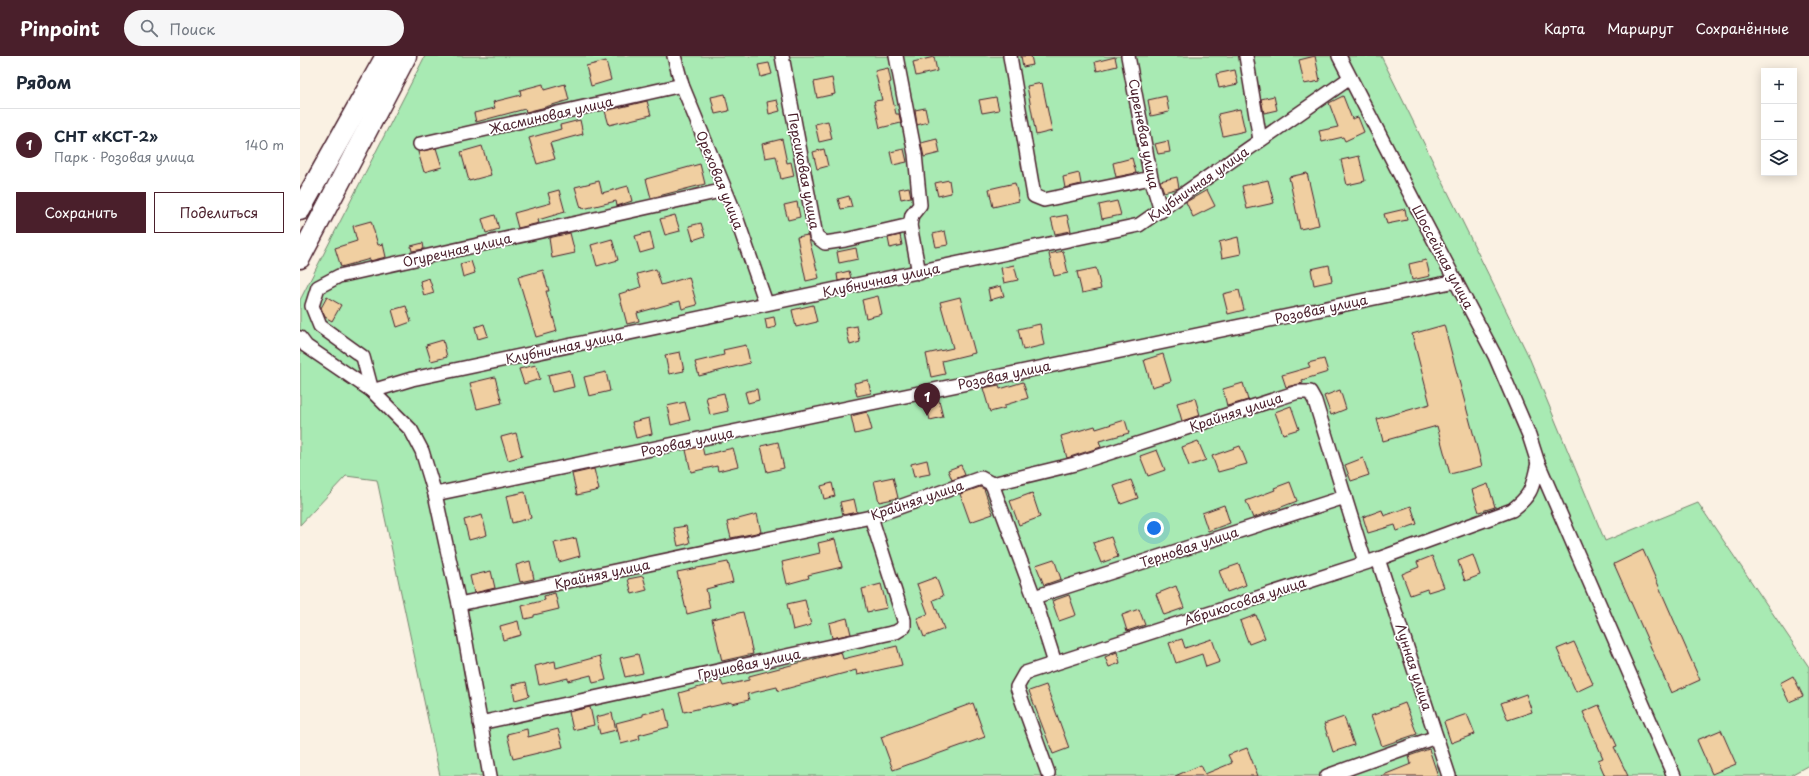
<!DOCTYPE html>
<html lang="ru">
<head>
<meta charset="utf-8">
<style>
	:root { --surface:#fff; --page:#f6f6f7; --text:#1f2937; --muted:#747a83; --line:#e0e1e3; --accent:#4a1f2b }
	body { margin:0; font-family:"Playpen Sans",sans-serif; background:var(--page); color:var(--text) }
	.controls { position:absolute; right:12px; top:12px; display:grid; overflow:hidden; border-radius:0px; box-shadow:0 2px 10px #0003 }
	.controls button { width:36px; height:36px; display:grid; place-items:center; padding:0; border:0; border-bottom:1px solid var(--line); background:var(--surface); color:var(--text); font:20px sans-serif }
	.you { position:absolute; left:854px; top:472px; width:14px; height:14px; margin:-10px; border:3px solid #fff; border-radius:50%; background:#1a73e8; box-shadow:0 0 0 6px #1a73e833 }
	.badge { display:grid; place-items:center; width:26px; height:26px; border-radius:50%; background:var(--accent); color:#fff; font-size:13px; font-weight:700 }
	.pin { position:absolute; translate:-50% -33px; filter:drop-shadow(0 1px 2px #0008) }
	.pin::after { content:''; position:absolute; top:21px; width:14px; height:12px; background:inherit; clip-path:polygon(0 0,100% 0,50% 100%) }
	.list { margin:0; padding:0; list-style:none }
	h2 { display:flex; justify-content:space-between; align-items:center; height:52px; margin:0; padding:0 16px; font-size:17px }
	h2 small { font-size:13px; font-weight:400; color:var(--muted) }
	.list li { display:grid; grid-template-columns:26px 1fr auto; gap:12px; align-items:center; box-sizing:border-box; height:72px; padding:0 16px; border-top:1px solid var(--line) }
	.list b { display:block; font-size:15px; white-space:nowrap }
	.list p { margin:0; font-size:13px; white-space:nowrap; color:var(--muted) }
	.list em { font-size:13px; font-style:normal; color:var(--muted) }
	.actions { display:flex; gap:8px; padding:12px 16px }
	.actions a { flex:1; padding:9px 0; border:1px solid var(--accent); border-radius:0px; text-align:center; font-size:14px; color:var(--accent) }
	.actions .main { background:var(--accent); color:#fff }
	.icon { flex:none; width:22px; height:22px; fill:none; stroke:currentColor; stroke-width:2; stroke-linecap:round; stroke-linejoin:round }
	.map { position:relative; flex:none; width:1509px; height:720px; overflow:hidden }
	header { display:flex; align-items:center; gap:24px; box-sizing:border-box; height:56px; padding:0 20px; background:var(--accent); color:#fff }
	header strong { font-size:19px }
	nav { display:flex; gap:22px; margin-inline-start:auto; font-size:14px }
	.search { width:280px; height:36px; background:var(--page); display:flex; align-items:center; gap:10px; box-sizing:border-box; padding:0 14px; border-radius:22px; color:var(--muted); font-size:15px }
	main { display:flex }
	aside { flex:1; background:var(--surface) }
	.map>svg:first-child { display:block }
	.green { fill:#a8eab3; stroke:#79846f }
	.building { fill:#f0cfa1; stroke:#4a1f2b }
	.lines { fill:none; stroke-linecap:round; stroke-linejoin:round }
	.minor-casing { stroke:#4a1f2b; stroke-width:16 }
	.highway-casing { stroke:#4a1f2b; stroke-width:23 }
	.minor { stroke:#fff; stroke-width:13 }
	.highway { stroke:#fff; stroke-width:20 }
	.labels { text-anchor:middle; stroke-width:3.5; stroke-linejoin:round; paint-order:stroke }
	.street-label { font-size:13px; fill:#4a1f2b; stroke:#fff }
</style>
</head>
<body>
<header>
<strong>Pinpoint</strong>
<div class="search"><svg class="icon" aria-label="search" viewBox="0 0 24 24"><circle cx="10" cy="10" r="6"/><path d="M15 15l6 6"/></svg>Поиск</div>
<nav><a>Карта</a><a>Маршрут</a><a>Сохранённые</a></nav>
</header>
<main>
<aside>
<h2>Рядом<small></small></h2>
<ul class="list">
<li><span class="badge">1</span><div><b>СНТ «КСТ-2»</b><p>Парк · Розовая улица</p></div><em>140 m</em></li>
</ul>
<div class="actions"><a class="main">Сохранить</a><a>Поделиться</a></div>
</aside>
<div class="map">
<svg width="1509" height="720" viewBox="0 0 1509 720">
	<rect width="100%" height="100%" fill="#faf1e3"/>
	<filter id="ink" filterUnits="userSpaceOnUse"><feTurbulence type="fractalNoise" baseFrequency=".025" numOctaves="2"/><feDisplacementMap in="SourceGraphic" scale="8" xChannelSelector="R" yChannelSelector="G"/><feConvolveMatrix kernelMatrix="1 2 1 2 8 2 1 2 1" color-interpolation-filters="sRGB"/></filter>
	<g filter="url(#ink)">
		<path class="green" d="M125,0H1081L1229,301L1305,485L1398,447L1509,611V709L1489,720H140L77,424L46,420L0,469V244Z"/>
		<g class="building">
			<path d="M721,0H731L733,9L723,11Z"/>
			<path d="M1015,0L1020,25L1004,28L999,4Z"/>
			<path d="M634,1L637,15L616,20L613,6Z"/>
			<path d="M815,1L817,10L797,15L795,6Z"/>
			<path d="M306,5L311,24L291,30L286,10Z"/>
			<path d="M469,7L472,18L461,21L458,9Z"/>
			<path d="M588,12L591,26L589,27L596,58H599L601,67L580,72L574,45L582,44L575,15Z"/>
			<path d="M935,14L938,28L919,32L916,18Z"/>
			<path d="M532,22L535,38L517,42L514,26Z"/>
			<path d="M742,27L752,75L736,79L727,30Z"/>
			<path d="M243,28L244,34L265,28L269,44L242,52L226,56L225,53L176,66L174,57L195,52L193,46L221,39L220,34Z"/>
			<path d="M425,38L429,55L415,58L411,41Z"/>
			<path d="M866,40L869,56L851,60L848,44Z"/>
			<path d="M974,40L977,54L964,57L961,43Z"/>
			<path d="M1043,40L1052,63L1058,61L1064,76L1045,85L1043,81L1022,86L1019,75L1038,71L1029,47Z"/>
			<path d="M696,41L699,54L682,57L679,44Z"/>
			<path d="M477,44L480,55L469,58L467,46Z"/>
			<path d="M347,45L351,59L309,69L305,55Z"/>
			<path d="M625,52L628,66L617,69L615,54Z"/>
			<path d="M940,53L945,75L923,80L918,58Z"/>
			<path d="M280,64L283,78L250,87L255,103L237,108L229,82L261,73L260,69Z"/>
			<path d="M528,65L532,83L519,86L515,68Z"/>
			<path d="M482,83L487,107L491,106L494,120L481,123L476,100L465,102L462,88Z"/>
			<path d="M637,83L640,97L624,101L621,87Z"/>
			<path d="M868,85L870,96L858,98L855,88Z"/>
			<path d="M182,90L191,119L169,125L161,96Z"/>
			<path d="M136,92L142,111L124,116L118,96Z"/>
			<path d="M524,93L528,110L517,113L513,96Z"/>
			<path d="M604,93L607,106L593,109L590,96Z"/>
			<path d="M1059,100L1065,125L1047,129L1041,104Z"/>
			<path d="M832,102L836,117L816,121L813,107Z"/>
			<path d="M400,108L405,128L351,142L346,123Z"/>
			<path d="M779,117L781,128L765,132L763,121Z"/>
			<path d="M1007,117L1019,169L1000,173L989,121Z"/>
			<path d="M877,121L879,132L864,136L860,125Z"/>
			<path d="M649,124L651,137L638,140L635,127Z"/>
			<path d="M968,124L974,147L947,153L942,130Z"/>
			<path d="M299,125L302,137L328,130L332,145L317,150L316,145L283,153L282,151L281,152L275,131Z"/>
			<path d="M715,127L719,145L693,151L689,133Z"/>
			<path d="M609,131L611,141L601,143L599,133Z"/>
			<path d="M259,134L265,156L238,164L239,167L218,172L214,157L251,147L248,137Z"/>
			<path d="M907,134L915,150L893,161L886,146Z"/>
			<path d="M549,140L552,151L541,153L538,143Z"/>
			<path d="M817,145L821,159L802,163L799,149Z"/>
			<path d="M497,146L500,161L488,164L484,149Z"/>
			<path d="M1105,153L1107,164L1087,168L1084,158Z"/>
			<path d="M195,159L199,173L186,177L182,163Z"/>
			<path d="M375,159L380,175L365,179L360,163Z"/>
			<path d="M767,159L771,175L755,178L751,162Z"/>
			<path d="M71,165L78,189L83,188L86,201L70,205V203L41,211L35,192L57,185L53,170Z"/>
			<path d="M401,167L405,180L393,184L389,170Z"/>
			<path d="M645,175L648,189L636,191L633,178Z"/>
			<path d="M350,176L354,193L340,197L335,180Z"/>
			<path d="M270,177L275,197L252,202L249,182Z"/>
			<path d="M508,179L519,222L506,225L497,181Z"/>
			<path d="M600,179L602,189L590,192L588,182Z"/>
			<path d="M938,181L941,198L922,202L919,186Z"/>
			<path d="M312,183L318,204L297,210L291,189Z"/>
			<path d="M123,187L124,193L112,195L111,190Z"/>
			<path d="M556,192L558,203L539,207L537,196Z"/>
			<path d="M763,195L768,217L754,220L749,198Z"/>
			<path d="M1126,204L1130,220L1112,224L1109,208Z"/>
			<path d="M171,205L175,217L163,221L160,208Z"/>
			<path d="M714,209L718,224L704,227L701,212Z"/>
			<path d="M1029,209L1032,225L1014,229L1011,213Z"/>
			<path d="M796,212L801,233L782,237L777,216Z"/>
			<path d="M356,213L361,229L389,221L397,249L382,253L380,245L337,257L339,265L327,268L319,238L341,231L337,218Z"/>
			<path d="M243,214L249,235H246L257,275L236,281L218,221Z"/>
			<path d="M549,215L551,222L538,225L537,218Z"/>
			<path d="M129,222L134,237L124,240L120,225Z"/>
			<path d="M701,230L704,240L690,244L688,233Z"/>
			<path d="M939,234L944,254L928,258L923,238Z"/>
			<path d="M578,240L582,258L566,262L562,244Z"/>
			<path d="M27,241L41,249L32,265L25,261L21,252Z"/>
			<path d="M660,241L675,297L642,305L645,318L631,321L626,298L653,292L640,246Z"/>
			<path d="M513,249L517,266L496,271L492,254Z"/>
			<path d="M106,250L111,266L97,271L92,254Z"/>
			<path d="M474,261L476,271L467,273L465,263Z"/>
			<path d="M184,268L188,280L178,283L175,271Z"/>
			<path d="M740,268L744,289L723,294L718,273Z"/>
			<path d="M1144,269L1182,410L1150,418L1137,370L1083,385L1077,363L1130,348L1112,278Z"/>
			<path d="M557,270L560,286L550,289L546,272Z"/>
			<path d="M143,284L147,301L131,305L126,289Z"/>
			<path d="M446,289L450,307L399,320L395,306L424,299L423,294Z"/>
			<path d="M380,296L384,315L369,318L365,299Z"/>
			<path d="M863,298L871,325L852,331L844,304Z"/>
			<path d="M1024,303L1028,316L1002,324L1003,327L986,331L982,319L1010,311L1008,307Z"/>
			<path d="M236,309L240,323L224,328L219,313Z"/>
			<path d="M270,314L274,331L252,336L248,319Z"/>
			<path d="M306,316L310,335L289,340L284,321Z"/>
			<path d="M195,321L202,347L177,353L170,327Z"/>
			<path d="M568,324L571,337L557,340L554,327Z"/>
			<path d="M723,326L728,342L705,349V352L690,356L683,332L699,329L700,333Z"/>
			<path d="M943,327L948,344L927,350L923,333Z"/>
			<path d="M457,333L459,344L448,347L445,336Z"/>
			<path d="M1040,334L1046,353L1031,359L1024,340Z"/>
			<path d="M424,337L428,355L410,359L406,341Z"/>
			<path d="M638,341L643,361L630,364L625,344Z"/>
			<path d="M895,342L900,359L882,365L877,347Z"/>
			<path d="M385,346L390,364L371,369L367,350Z"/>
			<path d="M991,350L999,373L983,378L975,356Z"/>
			<path d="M567,356L572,374L555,378L551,360Z"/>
			<path d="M349,362L352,378L336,382L332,366Z"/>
			<path d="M825,364L829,377L799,385L801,391L767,402L761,380L795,370L796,373Z"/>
			<path d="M216,377L222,400L208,404L201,381Z"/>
			<path d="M898,385L906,404L889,410L882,391Z"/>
			<path d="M478,386L484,412L467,416L461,390Z"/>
			<path d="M402,390L404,399L433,392L438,410L418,415L417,410L391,416L386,394Z"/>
			<path d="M940,390L947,408L918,416L912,400Z"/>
			<path d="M857,394L865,414L848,420L840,400Z"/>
			<path d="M1063,402L1069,419L1051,425L1045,409Z"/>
			<path d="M627,404L630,418L614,421L611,408Z"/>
			<path d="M661,409L665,419L652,424L648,414Z"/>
			<path d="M294,413L299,434L277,439L272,418Z"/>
			<path d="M593,421L598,442L579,446L574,425Z"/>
			<path d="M831,424L838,442L821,448L814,430Z"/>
			<path d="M990,426L997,445L953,462L946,445L975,434L974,432Z"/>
			<path d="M532,427L535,440L524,443L521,430Z"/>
			<path d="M1188,428L1195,451L1179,456L1172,434Z"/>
			<path d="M680,431L684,433L693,458L670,466L660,438Z"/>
			<path d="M225,436L231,462L212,467L206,440Z"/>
			<path d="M732,437L740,461L719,469L710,445Z"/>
			<path d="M554,443L557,456L543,459L540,446Z"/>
			<path d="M924,449L930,467L908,475L902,457Z"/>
			<path d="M1111,450L1117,468L1097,475L1095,469L1068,477L1063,461L1082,454L1084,460Z"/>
			<path d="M457,458L461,476L431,482L427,466Z"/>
			<path d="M182,459L187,479L169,484L164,464Z"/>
			<path d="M386,470L390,487L378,490L374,472Z"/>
			<path d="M811,481L818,501L801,507L793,487Z"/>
			<path d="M276,482L280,500L259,506L254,487Z"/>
			<path d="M535,483L542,511L508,519L509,522L487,528L482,506L520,497L518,487Z"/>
			<path d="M1343,494L1400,624L1371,637L1314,508Z"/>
			<path d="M1173,499L1180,519L1165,525L1158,505Z"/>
			<path d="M1132,500L1144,531L1128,536L1127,533L1110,539L1102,518L1119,511L1117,506Z"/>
			<path d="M754,503L761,523L744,529L736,509Z"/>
			<path d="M230,505L234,523L220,526L216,509Z"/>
			<path d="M428,506L433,526L406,533L410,552L387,558L377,516Z"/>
			<path d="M939,508L946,529L927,536L919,515Z"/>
			<path d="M191,515L195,532L174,537L170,520Z"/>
			<path d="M343,520L347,534L332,538L328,523Z"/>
			<path d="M636,521L643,540L633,544L644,573L624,581L617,562L628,558L617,528Z"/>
			<path d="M581,528L587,552L567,556L562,533Z"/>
			<path d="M876,530L884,552L864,559L856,538Z"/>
			<path d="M255,537L259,553L234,559V561L225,563L222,550L245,544L244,540Z"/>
			<path d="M769,539L776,559L759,565L752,545Z"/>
			<path d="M505,544L511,569L493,574L487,548Z"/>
			<path d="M839,553L845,569L827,575L822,559Z"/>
			<path d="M443,556L453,598L422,605L412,563Z"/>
			<path d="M956,559L965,582L949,588L940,565Z"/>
			<path d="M547,562L551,578L532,582L529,567Z"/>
			<path d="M218,565L221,579L203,584L200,570Z"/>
			<path d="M882,583L885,592L912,583L920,606L906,611L902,598L876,607L869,587Z"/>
			<path d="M1274,586L1293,628L1276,636L1257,593Z"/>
			<path d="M597,590L602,609L557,619L556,614L478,635L477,631L447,638L449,644L432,648V646L410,651V650L384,656L379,637L421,625L423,630L449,624V620L541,596L543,603Z"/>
			<path d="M817,596L820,607L809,611L805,601Z"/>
			<path d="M338,598L343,617L325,621L320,602Z"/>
			<path d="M300,600L306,624L293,627L291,619L268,625V622L239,629L235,610L255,605L256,612Z"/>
			<path d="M1493,620L1503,640L1489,646L1480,627Z"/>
			<path d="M226,626L229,640L215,644L212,629Z"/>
			<path d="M746,629L769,692L753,698L729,635Z"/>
			<path d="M1226,638L1232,656L1208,664L1201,647Z"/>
			<path d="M673,647L685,681L593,714L581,681Z"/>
			<path d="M1105,647L1117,678L1082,690L1071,660Z"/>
			<path d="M1299,649L1317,690L1314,691L1328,720H1305L1298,704L1303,702L1283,656Z"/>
			<path d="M290,651L294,669L273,674L269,656Z"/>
			<path d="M365,653L369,671L339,679L340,683L321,688L316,667L343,660V658Z"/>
			<path d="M312,657L316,674L300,678L296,661Z"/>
			<path d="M1167,658L1175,678L1151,687L1144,666Z"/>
			<path d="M1044,661L1054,689L1033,696L1024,668Z"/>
			<path d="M227,673L228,681L258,673L263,691L213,703L207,678Z"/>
			<path d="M1421,674L1436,708L1412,718L1397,684Z"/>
			<path d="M947,692L958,720H875L901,709L905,718L932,707L928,699Z"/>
			<path d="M1129,693L1138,720H1081L1111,708L1109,700Z"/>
		</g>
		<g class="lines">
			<defs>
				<g id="minor">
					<path d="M374,0L382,29L434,155L466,247"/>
					<path d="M482,0L516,180L525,187L545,184L610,169"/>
					<path d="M596,0L615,98L620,149L612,159L610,169L619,217"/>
					<path d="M710,0L734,140L744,144L851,122"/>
					<path d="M828,0L851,122L861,155"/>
					<path d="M946,0L960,84"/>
					<path d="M1039,0L1125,167L1195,300L1229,379L1238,407L1374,720"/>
					<path d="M120,88L382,29"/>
					<path d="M425,134L39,220L18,231L12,250L20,270L63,301L72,335L112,323L839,169L1050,22"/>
					<path d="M0,282L6,290L72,335L111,374L122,395L135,438L159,548L190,720"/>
					<path d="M692,428L734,541L755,607"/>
					<path d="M135,438L1156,225"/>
					<path d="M1078,503L1149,720"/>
					<path d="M734,541L1045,441"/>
					<path d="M159,548L571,461L681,422L692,428L775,408L998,336H1010L1015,345L1065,506"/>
					<path d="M180,667L596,576L604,571V564L571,461"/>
					<path d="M748,717L717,631L725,617L1078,503L1212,454C1233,438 1232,431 1238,407"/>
					<path d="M1027,720L1136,681"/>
				</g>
				<g id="highway">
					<path d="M0,154L86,0"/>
					<path d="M0,202L106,0"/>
				</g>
			</defs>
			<use href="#minor" class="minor-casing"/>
			<use href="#highway" class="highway-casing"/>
			<use href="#minor" class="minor"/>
			<use href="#highway" class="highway"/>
		</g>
	</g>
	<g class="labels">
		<g class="street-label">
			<text transform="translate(251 59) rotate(-13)" y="5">Жасминовая улица</text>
			<text transform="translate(844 78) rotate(79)" y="5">Сиреневая улица</text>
			<text transform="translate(504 115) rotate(79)" y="5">Персиковая улица</text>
			<text transform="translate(420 124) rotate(68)" y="5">Ореховая улица</text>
			<text transform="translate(898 128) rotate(-35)" y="5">Клубничная улица</text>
			<text transform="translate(157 194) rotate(-13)" y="5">Огуречная улица</text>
			<text transform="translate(1143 201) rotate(62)" y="5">Шоссейная улица</text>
			<text transform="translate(581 224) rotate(-12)" y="5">Клубничная улица</text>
			<text transform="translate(1021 253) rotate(-12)" y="5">Розовая улица</text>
			<text transform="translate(264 291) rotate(-12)" y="5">Клубничная улица</text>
			<text transform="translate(704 319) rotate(-12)" y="5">Розовая улица</text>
			<text transform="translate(936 356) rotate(-18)" y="5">Крайняя улица</text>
			<text transform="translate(387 386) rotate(-12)" y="5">Розовая улица</text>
			<text transform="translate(617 444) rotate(-19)" y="5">Крайняя улица</text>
			<text transform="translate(889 491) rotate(-18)" y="5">Терновая улица</text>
			<text transform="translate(302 518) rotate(-12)" y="5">Крайняя улица</text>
			<text transform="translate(945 545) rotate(-18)" y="5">Абрикосовая улица</text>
			<text transform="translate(449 608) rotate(-12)" y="5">Грушовая улица</text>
			<text transform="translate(1114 611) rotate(72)" y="5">Лунная улица</text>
		</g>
	</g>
</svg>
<div class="controls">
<button>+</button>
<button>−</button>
<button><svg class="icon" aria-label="layers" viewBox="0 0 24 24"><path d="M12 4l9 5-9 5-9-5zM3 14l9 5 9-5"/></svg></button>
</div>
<div class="you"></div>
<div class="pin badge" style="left:627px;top:360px">1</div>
</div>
</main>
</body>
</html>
